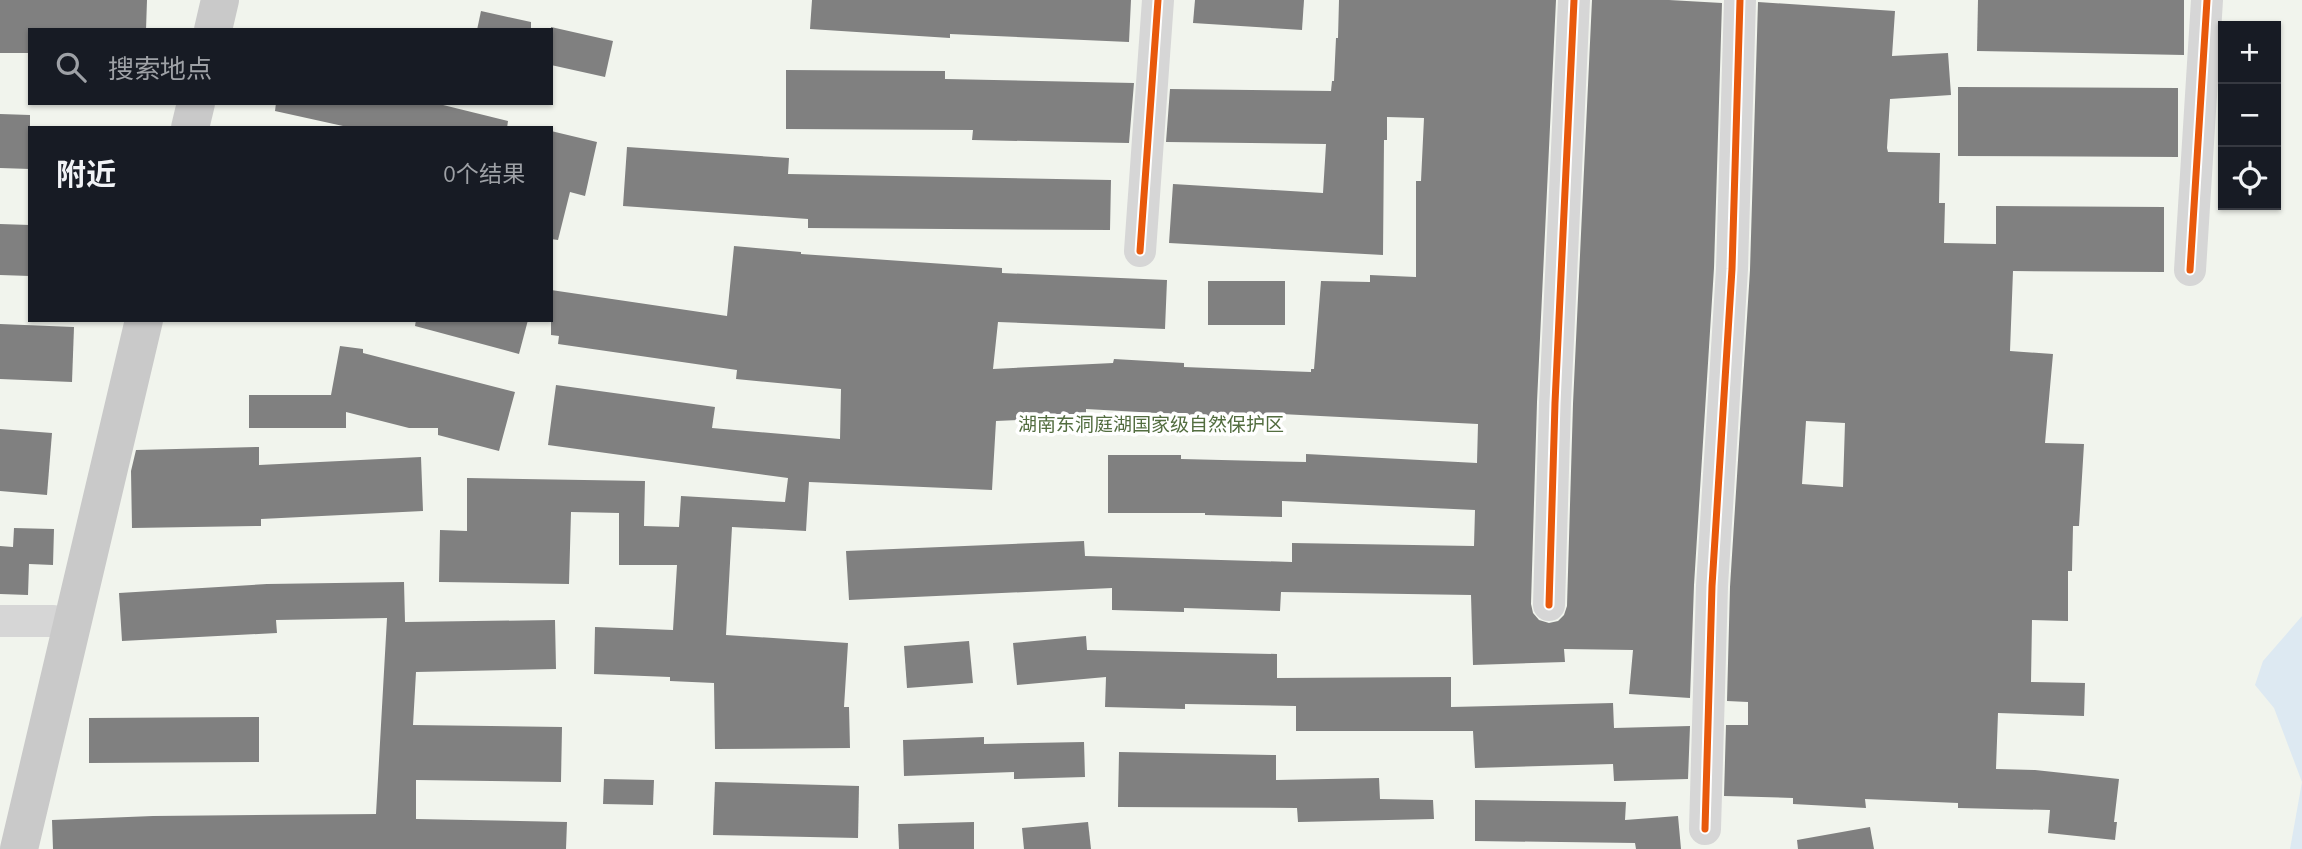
<!DOCTYPE html>
<html lang="zh">
<head>
<meta charset="utf-8">
<style>
	:root { --surface:#171b24; --page:#242831; --text:#f1f3f6; --muted:#9ea1a6; --line:#363941 }
	body { margin:0; font-family:Ubuntu,"Noto Sans SC",sans-serif; background:var(--page); color:var(--text) }
	.controls { position:absolute; right:21px; top:21px; display:grid; overflow:hidden; border-radius:0px; box-shadow:0 2px 5px #0004 }
	.controls button { width:63px; height:63px; display:grid; place-items:center; padding:0; border:0; border-bottom:2px solid var(--line); background:var(--surface); color:var(--text); font:35px sans-serif }
	.list { margin:0; padding:0; list-style:none }
	h2 { display:flex; justify-content:space-between; align-items:center; height:91px; margin:0; padding:0 28px; font-size:30px }
	h2 small { font-size:23px; font-weight:400; color:var(--muted) }
	.icon { flex:none; width:38px; height:38px; fill:none; stroke:currentColor; stroke-width:2; stroke-linecap:round; stroke-linejoin:round }
	.map { position:relative; flex:none; width:2302px; height:849px; overflow:hidden }
	.search { position:absolute; background:var(--surface); box-shadow:0 2px 5px #0004; left:28px; top:28px; width:525px; height:77px; display:flex; align-items:center; gap:18px; box-sizing:border-box; padding:0 24px; border-radius:0px; color:var(--muted); font-size:26px }
	.panel { position:absolute; background:var(--surface); box-shadow:0 2px 5px #0004; left:28px; top:126px; width:525px; height:196px; border-radius:0px }
	.map>svg:first-child { display:block }
	.green { fill:#f1f4ed; fill-rule:evenodd }
	.water { fill:#dde9f2 }
	.building { fill:#808080; fill-rule:evenodd }
	.lines { fill:none; stroke-linecap:round; stroke-linejoin:round }
	.minor { stroke:#d6d6d6; stroke-width:32 }
	.major { stroke:#c9c9c9; stroke-width:38 }
	.cycleway-casing { stroke:#fff; stroke-width:11 }
	.cycleway { stroke:#e8590c; stroke-width:7 }
	.labels { text-anchor:middle; stroke-width:7; stroke-linejoin:round; paint-order:stroke }
	.park-label { font-size:19px; fill:#536d40; stroke:#fff }
</style>
</head>
<body>
<div class="map">
<svg width="2302" height="849" viewBox="0 0 2302 849">
	<rect width="100%" height="100%" fill="#fff"/>
	<path class="green" d="M0,0H2302V849H0ZM2223,26H2276V205H2223ZM30,30H551V103H30ZM30,128H551V320H30Z"/>
	<g class="water">
		<path d="M2302,616V782L2274,708L2255,685L2263,661Z"/>
		<path d="M2302,782V849H2290Z"/>
	</g>
	<g class="building">
		<path d="M0,0H147L146,30H30V53H0Z"/>
		<path d="M812,0H1131L1129,42L950,34V38L810,29Z"/>
		<path d="M1195,0H1304L1302,30L1193,23Z"/>
		<path d="M1339,0H1556L1537,402L1531,604L1533,613L1539,620L1549,623L1558,621L1564,615L1567,606L1573,404L1592,0H1669L1722,3L1714,268L1694,585L1690,698L1629,694L1633,650L1564,649L1565,662L1473,665L1471,595L1281,592L1280,611L1184,608V612L1112,610V588L849,600L846,551L1084,541L1085,556L1292,562V543L1474,546L1475,510L1282,501V517L1205,515V513H1108V455H1181V459L1306,462V454L1477,463L1478,424L1281,414V420L1086,409V417L996,421L992,490L809,482L806,531L732,527L726,635L848,643L844,707H849L850,748L715,749L714,683L670,681V677L594,674L595,627L673,630L677,565H619V513L571,512L569,584L439,582L440,530L467,531V478L645,481L644,526L679,527L681,496L785,502L788,478L548,445L556,385L715,407L712,428L840,439L841,389L736,379L737,370L558,344L559,336L551,335V290L727,316L734,246L801,252V254L1002,268V273L1167,280L1165,329L998,322L993,369L1113,363L1114,359L1184,363V367L1311,372V369H1314L1321,281L1370,282V275L1416,277V181H1421L1424,118L1387,117V140H1384L1383,255L1169,243L1173,184L1323,193L1326,144L1166,142L1170,89L1331,91L1332,81H1334L1336,38H1338Z"/>
		<path d="M1978,0H2184V55L1977,51Z"/>
		<path d="M1758,2L1895,11L1892,56L1948,53L1951,95L1890,99L1887,148L1888,152L1940,153L1939,203H1945L1944,243L1996,244V206L2164,207V272L2013,271L2010,351L2053,354L2045,443L2084,444L2079,526H2073L2072,571H2068V621L2032,620L2031,682L2085,683L2084,716L1998,713L1996,769L2035,770L2119,779L2114,822H2117L2115,840L2048,833L2050,810L1958,808V803L1865,799L1866,808L1793,804V798L1724,796L1726,725H1748V702L1727,701L1730,587L1750,270ZM1806,421L1845,423L1843,487L1802,484Z"/>
		<path d="M481,11L531,22V30H477Z"/>
		<path d="M551,27L613,41L605,77L551,65Z"/>
		<path d="M786,70L945,71V79L1134,83L1129,143L972,140L973,130L786,129Z"/>
		<path d="M1958,87L2178,88V157L1958,156Z"/>
		<path d="M276,103H435L508,121L507,128H352L275,111Z"/>
		<path d="M0,114L30,115V169L0,168Z"/>
		<path d="M551,131L597,142L585,196L570,192L558,240L551,239Z"/>
		<path d="M627,147L789,158L788,174L1111,180L1110,230L808,228V219L623,206Z"/>
		<path d="M0,224L30,225V276L0,275Z"/>
		<rect x="1208" y="281" width="77" height="44"/>
		<path d="M416,320H528L519,354L415,326Z"/>
		<path d="M0,324L74,327L72,382L0,379Z"/>
		<path d="M340,346L363,349V353L515,392L499,451L438,435V428H409L346,412V428H249V395H331Z"/>
		<path d="M0,429L52,433L47,495L0,491Z"/>
		<path d="M259,447V465L421,457L423,511L261,519V526L132,528L131,471L136,450Z"/>
		<path d="M14,528L54,529L53,565L29,564L28,595L0,594V546L13,547Z"/>
		<path d="M404,582L405,622L555,620L556,669L416,672L413,725L562,727L561,782L416,780V819L567,822L566,849H53L52,820L153,816L376,814L387,618L276,620L277,633L122,641L119,593L267,584Z"/>
		<path d="M1086,636L1087,650L1277,654V678L1451,677V707L1613,703L1614,728L1690,726L1688,779L1614,781L1613,764L1475,768L1473,731H1296V706L1185,704V709L1105,707L1106,677L1017,685L1013,643Z"/>
		<path d="M969,641L973,683L907,688L904,646Z"/>
		<path d="M259,717V762L89,763V718Z"/>
		<path d="M984,737V744L1084,742L1085,777L1014,779V772L904,776L903,740Z"/>
		<path d="M1119,752L1276,755V780L1379,778L1380,799L1433,800L1434,819L1298,822L1297,808L1118,807Z"/>
		<path d="M604,779L654,780L653,805L603,804Z"/>
		<path d="M715,782L859,786L858,838L713,835Z"/>
		<path d="M1475,800L1626,802L1625,820L1678,816L1681,849H1636L1635,843L1475,841Z"/>
		<path d="M974,822V849H899L898,824Z"/>
		<path d="M1088,822L1091,849H1024L1022,828Z"/>
		<path d="M1870,827L1874,849H1798L1797,840Z"/>
	</g>
	<g class="lines">
		<g class="minor">
			<path d="M1140,251L1158,0"/>
			<path d="M2190,270L2207,0"/>
			<path d="M1549,605L1555,403L1574,0"/>
			<path d="M0,621H53"/>
			<path d="M1705,829L1712,586L1732,269L1740,0"/>
		</g>
		<g class="major">
			<path d="M213,30L220,0"/>
			<path d="M190,128L196,103"/>
			<path d="M19,849L144,320"/>
		</g>
		<defs>
			<g id="cycleway">
				<path d="M1140,251L1158,0"/>
				<path d="M2190,270L2207,0"/>
				<path d="M1549,605L1555,403L1574,0"/>
				<path d="M1705,829L1712,586L1732,269L1740,0"/>
			</g>
		</defs>
		<use href="#cycleway" class="cycleway-casing"/>
		<use href="#cycleway" class="cycleway"/>
	</g>
	<g class="labels">
		<g class="park-label">
			<text x="1151" y="431">湖南东洞庭湖国家级自然保护区</text>
		</g>
	</g>
</svg>
<div class="controls">
<button>+</button>
<button>−</button>
<button><svg class="icon" aria-label="locate" viewBox="0 0 24 24"><circle cx="12" cy="12" r="6"/><path d="M12 2v4M12 18v4M2 12h4M18 12h4"/></svg></button>
</div>
<div class="search"><svg class="icon" aria-label="search" viewBox="0 0 24 24"><circle cx="10" cy="10" r="6"/><path d="M15 15l6 6"/></svg>搜索地点</div>
<section class="panel">
<h2>附近<small>0个结果</small></h2>
<ul class="list">
</ul>
</section>
</div>
</body>
</html>
